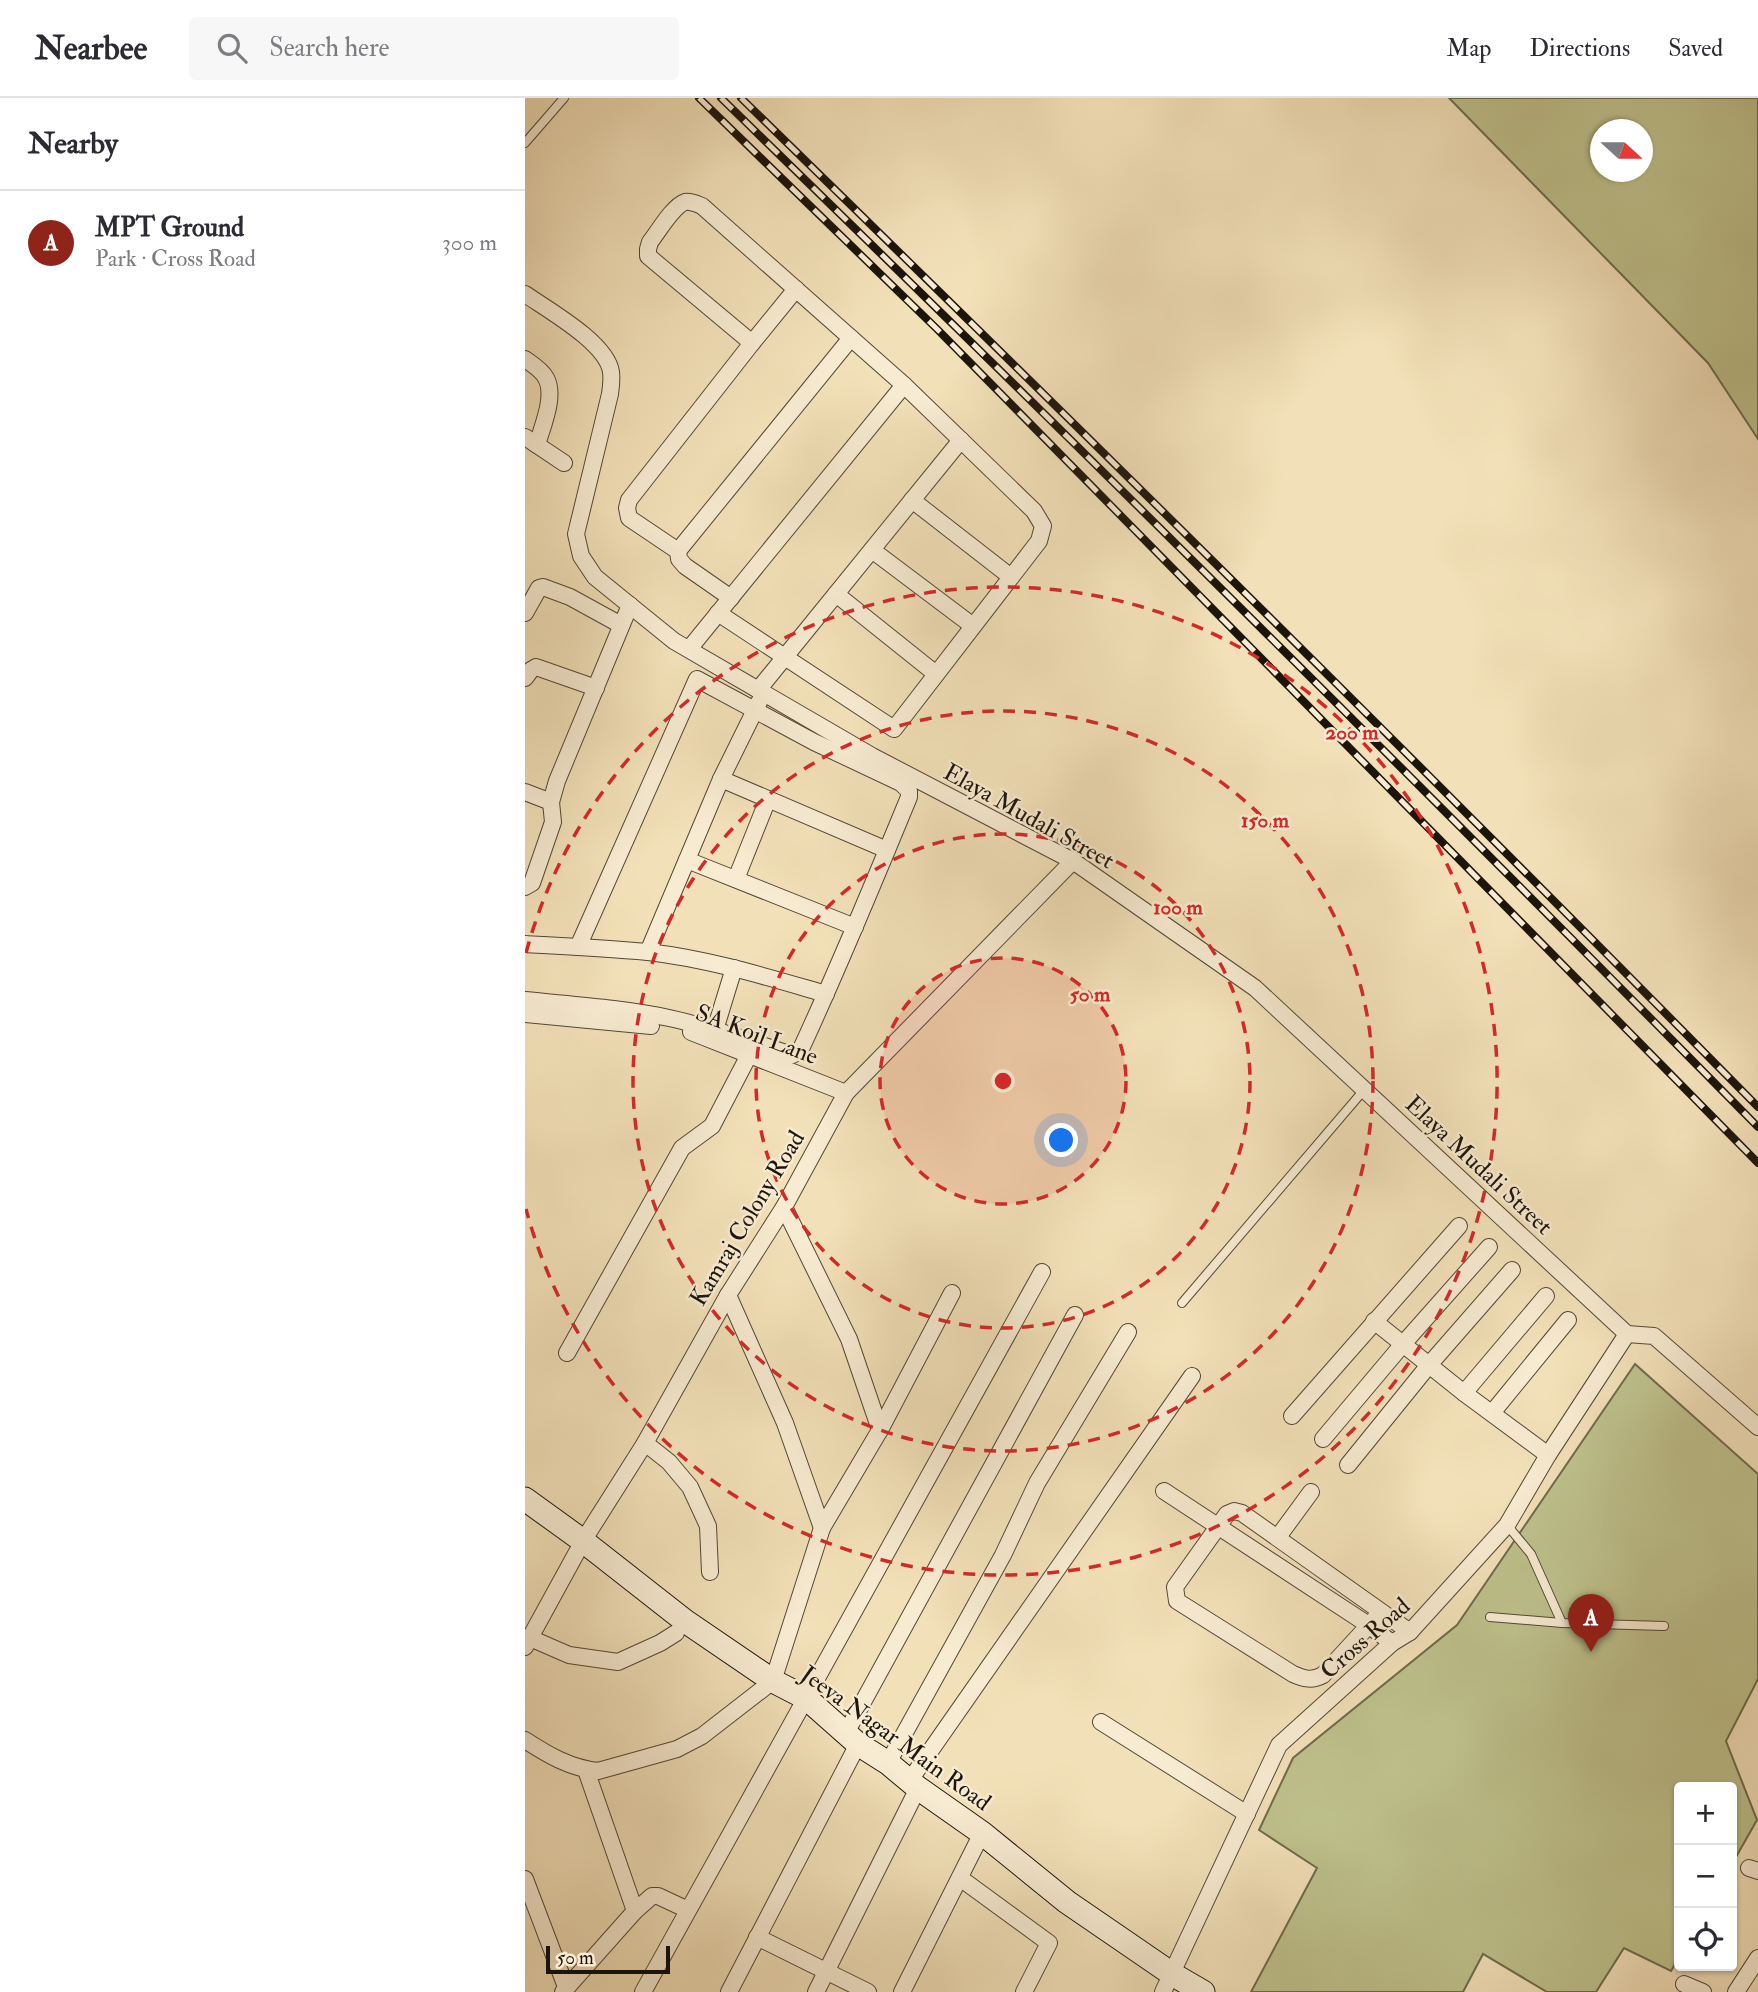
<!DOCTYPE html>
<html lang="en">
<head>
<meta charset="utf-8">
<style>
	:root { --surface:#fff; --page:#f7f7f7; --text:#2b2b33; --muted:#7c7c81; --line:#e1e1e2; --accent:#8f2418 }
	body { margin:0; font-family:"IM FELL Double Pica",serif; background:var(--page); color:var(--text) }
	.controls { position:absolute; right:21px; bottom:21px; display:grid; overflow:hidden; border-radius:7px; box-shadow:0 2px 5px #0004 }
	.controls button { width:63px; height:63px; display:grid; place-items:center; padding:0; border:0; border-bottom:2px solid var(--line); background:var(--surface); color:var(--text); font:35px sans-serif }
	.compass { position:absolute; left:1065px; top:21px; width:63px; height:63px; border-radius:50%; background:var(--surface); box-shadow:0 2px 5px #0004; rotate:111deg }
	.scale { position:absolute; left:21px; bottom:18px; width:124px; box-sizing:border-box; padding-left:7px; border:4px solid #1c150b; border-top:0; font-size:19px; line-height:24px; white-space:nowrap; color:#1c150b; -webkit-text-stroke:5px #f7ebd1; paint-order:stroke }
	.you { position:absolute; left:537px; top:1043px; width:24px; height:24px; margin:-18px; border:5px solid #fff; border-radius:50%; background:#1a73e8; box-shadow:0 0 0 10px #1a73e833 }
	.badge { display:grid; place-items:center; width:46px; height:46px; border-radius:50%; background:var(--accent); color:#fff; font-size:23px; font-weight:700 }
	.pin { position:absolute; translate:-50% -58px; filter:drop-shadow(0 2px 4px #0008) }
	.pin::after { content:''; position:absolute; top:37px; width:24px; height:21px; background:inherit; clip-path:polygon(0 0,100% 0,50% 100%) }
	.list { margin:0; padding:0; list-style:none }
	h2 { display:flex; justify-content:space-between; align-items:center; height:91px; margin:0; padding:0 28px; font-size:30px }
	h2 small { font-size:23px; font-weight:400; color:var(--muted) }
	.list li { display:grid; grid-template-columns:46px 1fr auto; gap:21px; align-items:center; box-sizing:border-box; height:105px; padding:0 28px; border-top:2px solid var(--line) }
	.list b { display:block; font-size:26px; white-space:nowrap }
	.list p { margin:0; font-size:23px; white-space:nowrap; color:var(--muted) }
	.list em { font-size:23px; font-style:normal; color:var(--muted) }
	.icon { flex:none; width:38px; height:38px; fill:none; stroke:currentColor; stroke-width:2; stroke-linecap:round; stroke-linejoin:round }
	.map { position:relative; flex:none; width:1233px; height:1894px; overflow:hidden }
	header { display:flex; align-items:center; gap:42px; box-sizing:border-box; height:98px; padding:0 35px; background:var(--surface); border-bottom:2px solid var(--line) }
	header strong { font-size:33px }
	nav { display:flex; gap:38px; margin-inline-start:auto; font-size:24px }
	.search { width:490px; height:63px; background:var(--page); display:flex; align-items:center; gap:18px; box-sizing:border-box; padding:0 24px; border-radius:7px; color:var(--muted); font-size:26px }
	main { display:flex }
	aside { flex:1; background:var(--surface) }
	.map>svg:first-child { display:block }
	.green { fill:#bec18c; stroke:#6d6b4c; stroke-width:2; fill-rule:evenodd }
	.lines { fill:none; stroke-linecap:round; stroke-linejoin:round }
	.lane-casing { stroke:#524836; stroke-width:10 }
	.street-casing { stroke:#524836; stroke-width:18 }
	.secondary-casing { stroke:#1c150b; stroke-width:25 }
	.lane { stroke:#f7ebd1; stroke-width:8 }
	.street { stroke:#f7ebd1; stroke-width:16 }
	.secondary { stroke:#f7ebd1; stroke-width:23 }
	.rail-casing { stroke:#1c150b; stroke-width:8 }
	.rail { stroke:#f7ebd1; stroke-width:5; stroke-dasharray:16; stroke-linecap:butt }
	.ring { fill:none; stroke:#d62828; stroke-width:3.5; stroke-dasharray:12 9 }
	.labels { text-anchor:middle; stroke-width:5; stroke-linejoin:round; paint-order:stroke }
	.street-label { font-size:24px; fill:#1c150b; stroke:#f7ebd1 }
	.centre { fill:#d62828; stroke:#f7ebd1; stroke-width:3.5 }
	.ring-label { font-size:21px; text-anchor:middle; font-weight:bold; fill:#d62828; stroke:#f7ebd1; stroke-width:5; stroke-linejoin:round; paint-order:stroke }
</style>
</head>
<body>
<header>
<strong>Nearbee</strong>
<div class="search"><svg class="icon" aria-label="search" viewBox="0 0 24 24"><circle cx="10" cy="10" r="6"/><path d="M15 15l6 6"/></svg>Search here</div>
<nav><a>Map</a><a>Directions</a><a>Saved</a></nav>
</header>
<main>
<aside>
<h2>Nearby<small></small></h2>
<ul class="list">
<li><span class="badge">A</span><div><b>MPT Ground</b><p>Park · Cross Road</p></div><em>300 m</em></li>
</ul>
</aside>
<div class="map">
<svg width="1233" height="1894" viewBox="0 0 1233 1894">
	<rect width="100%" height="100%" fill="#f2e0b8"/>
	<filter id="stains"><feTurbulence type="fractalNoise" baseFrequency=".00286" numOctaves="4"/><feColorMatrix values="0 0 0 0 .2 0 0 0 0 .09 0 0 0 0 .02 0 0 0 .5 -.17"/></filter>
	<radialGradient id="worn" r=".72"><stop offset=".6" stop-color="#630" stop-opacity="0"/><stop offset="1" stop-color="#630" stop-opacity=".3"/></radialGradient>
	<g class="green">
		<path d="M924,0H1233V341L1183,265ZM1076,32H1118V74H1076Z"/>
		<path d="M1110,1266L1233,1376V1581L1201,1643L1232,1722L1207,1766V1689H1154V1859L1146,1873L1099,1850L1071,1894H1022L958,1856L938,1894H726L792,1770L734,1732L768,1660L932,1527Z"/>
	</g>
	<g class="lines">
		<defs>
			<g id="lane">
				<path d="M0,45L39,0"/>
				<path d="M657,1205L839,992"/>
				<path d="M982,1427L1006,1456L1037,1525L1139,1528"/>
				<path d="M965,1519L1037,1525"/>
			</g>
			<g id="street">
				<path d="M0,196C23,212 82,245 86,274C87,281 86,289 85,296L51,436L56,458L70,479L149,543L347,658L548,763L730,890L1102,1236L1129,1238L1233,1329"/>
				<path d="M227,245L271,191"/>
				<path d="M0,261C7,266 17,272 21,280C31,298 17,329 12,347"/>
				<path d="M0,339L39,365"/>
				<path d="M387,402L486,479"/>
				<path d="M347,452L448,528"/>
				<path d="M153,453L326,240"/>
				<path d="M311,496L411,576"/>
				<path d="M0,515L14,490L18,489L45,499L96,527"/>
				<path d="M193,515L369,631L514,443L518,428L509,413L379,287L177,108C172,106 166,103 160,104C148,108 133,134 125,144L123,151V158L227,245L104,402L102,410L104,420L153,453L154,461L160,468L206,500"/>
				<path d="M164,551L379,287"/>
				<path d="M0,580L6,572L11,569L71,590"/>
				<path d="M233,592L436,342"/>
				<path d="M196,681L362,752"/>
				<path d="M0,694L26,704L32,683L105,507"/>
				<path d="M162,762L330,829"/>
				<path d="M211,781L243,701"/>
				<path d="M0,789L7,785L28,724L26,704"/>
				<path d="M0,846C41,848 83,850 123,854C184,861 242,879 301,896"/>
				<path d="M123,854L196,681L234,604"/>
				<path d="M0,902C48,907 97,910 144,920C186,929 226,944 267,957L275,953C314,869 349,784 384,699V693L376,685L289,644L172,581L53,849"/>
				<path d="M0,916L126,928"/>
				<path d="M190,932L209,870"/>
				<path d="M166,934L321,995"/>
				<path d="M259,1109L324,1241L355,1332"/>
				<path d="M203,1197L260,1325L297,1430"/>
				<path d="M849,1223L939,1295L1023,1357"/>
				<path d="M42,1255L157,1050L187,1028L224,957"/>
				<path d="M939,1295L1021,1198"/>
				<path d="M967,1315L1043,1222"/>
				<path d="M767,1318L934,1128"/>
				<path d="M798,1341L878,1246L964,1149"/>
				<path d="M120,1345L144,1364L165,1389L183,1428L185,1474"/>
				<path d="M823,1367L904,1267L987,1172"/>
				<path d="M639,1393L842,1526L867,1545"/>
				<path d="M753,1439L786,1394"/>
				<path d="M856,1514L798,1577C787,1583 779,1581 768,1576L652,1503L650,1489L702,1416L709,1413L717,1415L885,1534"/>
				<path d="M5,1540L44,1557L93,1564L135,1545L151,1535"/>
				<path d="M0,1549L58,1443L120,1345L203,1197L259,1109L321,995L548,763"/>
				<path d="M576,1624L722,1716"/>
				<path d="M321,1635L550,1217"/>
				<path d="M0,1642C23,1657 45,1670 73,1673L152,1651L177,1638L248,1583L297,1430L355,1332L427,1195"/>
				<path d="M363,1665L478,1457L512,1385L603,1234"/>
				<path d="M61,1672L110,1813"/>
				<path d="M385,1682L667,1278"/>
				<path d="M1224,1770L1233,1773"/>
				<path d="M435,1780L524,1845L499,1894"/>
				<path d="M0,1781L41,1889"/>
				<path d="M232,1839L343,1894"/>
				<path d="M1159,1886L1178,1894"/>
				<path d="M38,1894L110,1813L127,1798H133L163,1812"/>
				<path d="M118,1894L517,1174"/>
				<path d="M204,1894L333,1646"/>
				<path d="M291,1894L393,1690"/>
				<path d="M377,1894L457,1735"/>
				<path d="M638,1894L754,1647L867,1545L885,1534L982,1427L1023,1357L1102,1236"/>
				<path d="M1211,1894L1233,1860"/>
			</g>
			<path id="secondary" d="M0,1401L58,1443L160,1523L248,1583L281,1600L333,1646L363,1665L393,1690L457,1735L542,1804L647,1876L678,1894"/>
		</defs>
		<use href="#lane" class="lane-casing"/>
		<use href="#street" class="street-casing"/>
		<use href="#secondary" class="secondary-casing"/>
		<use href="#lane" class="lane"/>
		<use href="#street" class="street"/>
		<use href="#secondary" class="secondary"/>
		<defs>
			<g id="rail">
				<path d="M174,0L412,231L1233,1065"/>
				<path d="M196,0C545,339 891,682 1233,1029"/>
				<path d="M216,0C558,333 898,669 1233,1009"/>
			</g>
		</defs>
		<use href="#rail" class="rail-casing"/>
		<use href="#rail" class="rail"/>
	</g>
	<circle cx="478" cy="983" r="123" fill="#d62828" fill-opacity=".12"/>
	<g class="ring">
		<circle cx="478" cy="983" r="123"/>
		<circle cx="478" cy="983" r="247"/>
		<circle cx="478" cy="983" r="370"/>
		<path d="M1 855A494 494 0 1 1 1 1111"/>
	</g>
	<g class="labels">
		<g class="street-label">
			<text transform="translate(504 718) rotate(29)" y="8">Elaya Mudali Street</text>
			<text transform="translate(232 936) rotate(21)" y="8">SA Koil Lane</text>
			<text transform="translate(954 1067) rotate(43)" y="8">Elaya Mudali Street</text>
			<text transform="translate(222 1120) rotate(-59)" y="8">Kamraj Colony Road</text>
			<text transform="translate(840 1540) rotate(-41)" y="8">Cross Road</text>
			<text transform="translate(371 1640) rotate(36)" y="8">Jeeva Nagar Main Road</text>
		</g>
	</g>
	<circle cx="478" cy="983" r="10" class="centre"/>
	<g class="ring-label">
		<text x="827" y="641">200 m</text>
		<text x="740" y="729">150 m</text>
		<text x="653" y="816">100 m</text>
		<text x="565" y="903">50 m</text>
	</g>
	<rect width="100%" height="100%" filter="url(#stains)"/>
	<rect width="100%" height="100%" fill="url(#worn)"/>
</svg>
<div class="controls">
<button>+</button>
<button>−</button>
<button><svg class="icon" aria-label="locate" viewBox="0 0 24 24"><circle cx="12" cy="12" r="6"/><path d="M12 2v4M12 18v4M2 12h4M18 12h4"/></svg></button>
</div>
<svg class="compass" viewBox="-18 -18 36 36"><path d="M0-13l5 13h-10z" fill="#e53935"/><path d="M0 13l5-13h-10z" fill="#7c7c81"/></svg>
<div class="scale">50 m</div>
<div class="you"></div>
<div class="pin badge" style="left:1066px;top:1554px">A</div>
</div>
</main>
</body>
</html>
